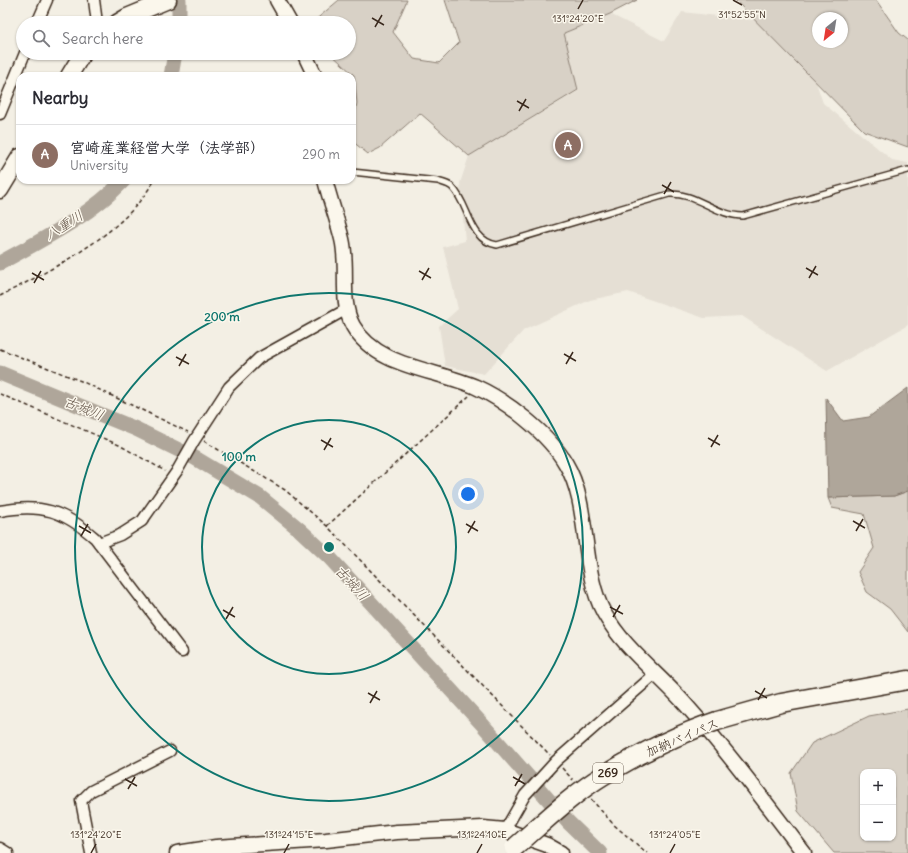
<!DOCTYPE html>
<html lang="en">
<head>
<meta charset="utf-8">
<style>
	:root { --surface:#fff; --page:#f2f2f3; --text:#2b2b33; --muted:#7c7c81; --line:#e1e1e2; --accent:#1f6fb2 }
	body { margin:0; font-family:Delius,"Klee One",sans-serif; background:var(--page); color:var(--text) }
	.controls { position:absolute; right:12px; bottom:12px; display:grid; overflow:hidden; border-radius:8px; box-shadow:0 1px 3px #0004 }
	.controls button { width:36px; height:36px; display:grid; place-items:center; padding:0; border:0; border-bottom:1px solid var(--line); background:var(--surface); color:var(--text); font:20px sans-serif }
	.compass { position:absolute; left:812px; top:12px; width:36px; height:36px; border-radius:50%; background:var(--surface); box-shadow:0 1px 3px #0004; rotate:210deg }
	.you { position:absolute; left:468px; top:494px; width:14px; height:14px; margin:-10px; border:3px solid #fff; border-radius:50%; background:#1a73e8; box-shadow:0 0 0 6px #1a73e833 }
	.badge { display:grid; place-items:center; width:26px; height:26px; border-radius:50%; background:var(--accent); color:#fff; font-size:13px; font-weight:700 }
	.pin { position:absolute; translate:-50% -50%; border:2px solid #fff; box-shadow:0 1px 4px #0006 }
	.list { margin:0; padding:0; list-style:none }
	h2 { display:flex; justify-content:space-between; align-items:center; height:52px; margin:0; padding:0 16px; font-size:17px }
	h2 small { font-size:13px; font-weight:400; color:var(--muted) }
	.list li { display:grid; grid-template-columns:26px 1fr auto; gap:12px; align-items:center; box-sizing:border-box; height:60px; padding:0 16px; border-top:1px solid var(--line) }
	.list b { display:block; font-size:15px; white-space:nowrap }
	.list p { margin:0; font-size:13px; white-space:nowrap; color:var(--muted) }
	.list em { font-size:13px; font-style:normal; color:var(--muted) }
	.icon { flex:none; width:22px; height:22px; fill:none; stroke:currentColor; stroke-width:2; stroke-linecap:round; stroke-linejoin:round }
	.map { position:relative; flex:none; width:908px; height:853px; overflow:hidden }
	.search { position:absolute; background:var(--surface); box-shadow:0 1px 3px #0004; left:16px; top:16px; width:340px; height:44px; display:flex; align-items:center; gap:10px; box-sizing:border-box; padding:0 14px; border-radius:22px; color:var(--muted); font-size:15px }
	.panel { position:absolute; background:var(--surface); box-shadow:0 1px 3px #0004; left:16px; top:72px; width:340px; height:112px; border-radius:12px }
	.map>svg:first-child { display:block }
	.built { fill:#e5dfd4 }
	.green { fill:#d8d1c6; stroke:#8a7e72; fill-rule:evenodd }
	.water { fill:#afa69a; stroke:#817468 }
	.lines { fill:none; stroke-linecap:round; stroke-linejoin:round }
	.river { stroke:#afa69a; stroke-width:15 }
	.lane-casing { stroke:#3b2a1e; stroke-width:8 }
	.street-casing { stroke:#3b2a1e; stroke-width:13 }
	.secondary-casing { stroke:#3b2a1e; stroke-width:17 }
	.primary-casing { stroke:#3b2a1e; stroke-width:19 }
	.highway-casing { stroke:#3b2a1e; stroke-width:21 }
	.path { stroke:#3b2a1e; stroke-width:1.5; stroke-dasharray:4 3; stroke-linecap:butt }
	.lane { stroke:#fbf7ec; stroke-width:5 }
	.street { stroke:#fbf7ec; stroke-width:10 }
	.secondary { stroke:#fbf7ec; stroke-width:14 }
	.primary { stroke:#fbf7ec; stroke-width:16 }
	.highway { stroke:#fbf7ec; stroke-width:18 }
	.highway-bridge-casing { stroke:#3b2a1e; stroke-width:21; stroke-linecap:butt }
	.highway-bridge { stroke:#fbf7ec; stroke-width:18 }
	.ticks { fill:none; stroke:#3b2a1e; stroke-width:1.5 }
	.ring { fill:none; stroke:#0f766e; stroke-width:2 }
	.labels { text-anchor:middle; stroke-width:3; stroke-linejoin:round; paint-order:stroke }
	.shield { fill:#fbf7ec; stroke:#75685c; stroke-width:1 }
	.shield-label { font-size:12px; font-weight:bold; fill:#3b2a1e }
	.street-label { font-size:13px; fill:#3b2a1e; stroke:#fbf7ec }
	.water-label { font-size:14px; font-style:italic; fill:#645549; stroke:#fbf7ec }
	.ticks-label { font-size:10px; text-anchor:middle; fill:#3b2a1e; stroke:#fbf7ec; stroke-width:3; stroke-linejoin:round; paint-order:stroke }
	.centre { fill:#0f766e; stroke:#fbf7ec; stroke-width:2 }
	.ring-label { font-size:12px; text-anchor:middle; font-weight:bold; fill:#0f766e; stroke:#fbf7ec; stroke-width:3; stroke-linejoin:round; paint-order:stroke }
</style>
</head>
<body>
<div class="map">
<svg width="908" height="853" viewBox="0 0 908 853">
	<rect width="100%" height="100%" fill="#f3efe4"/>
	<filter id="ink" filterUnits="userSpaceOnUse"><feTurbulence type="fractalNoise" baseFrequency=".025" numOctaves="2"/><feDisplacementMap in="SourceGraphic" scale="8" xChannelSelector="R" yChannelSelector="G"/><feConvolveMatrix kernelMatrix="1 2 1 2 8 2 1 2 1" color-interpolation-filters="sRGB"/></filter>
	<g filter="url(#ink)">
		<path class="built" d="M682,12L797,25L823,103L892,160L908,163V325L827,371L742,316L704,318L628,292L590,300L524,330L484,374L445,366L439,326L458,309L443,247L465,241L460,183L469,156L578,91L564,33L610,14L664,41Z"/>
		<g class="green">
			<path d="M339,0H407L393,32L414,59L439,63L459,43L445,0H637L610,14L564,33L578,90L469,156L420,113L380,148L368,154L352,141V129L357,103L354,75L330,53H349V23L313,22Z"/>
			<path d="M735,0H876L899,33L908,40V147L864,131ZM818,18H842V42H818Z"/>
			<path d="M908,491V632L890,609L867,592L858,572L874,548L864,514L832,508L828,498L894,496Z"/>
			<path d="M908,709V853H834L798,811L791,773L812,743L869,716ZM863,772H893V838H863Z"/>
		</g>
		<path class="water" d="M908,388V491L894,496L828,498L826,398L843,421L869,417Z"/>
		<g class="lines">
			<g class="river">
				<path d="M179,23V0"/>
				<path d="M171,76L175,53"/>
				<path d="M0,263C43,239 90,216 124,180"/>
				<path d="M0,373L136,429L195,458L260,497L299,529L329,557L482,724L568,822L600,853"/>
			</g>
			<defs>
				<path id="lane" d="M352,172L438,181C443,183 449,184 452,187C470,205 468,240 497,245L669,194C695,192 716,216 743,216L908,170"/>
				<g id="street">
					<path d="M94,0L97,23"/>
					<path d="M37,23L47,0"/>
					<path d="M0,114L25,53"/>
					<path d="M0,511C41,503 64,511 95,538L182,652"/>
					<path d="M99,543L120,535L142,521L177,471L194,441L229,387L259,358L347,309"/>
					<path d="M505,830L525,795L556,761L655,674"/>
					<path d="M0,848L8,853"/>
					<path d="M91,853L81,801L91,791L170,751"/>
				</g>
				<g id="secondary">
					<path d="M277,0L290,23"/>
					<path d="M304,53L315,76"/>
					<path d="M325,180C330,200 337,219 342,239C349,267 339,301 353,326C377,368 436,369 476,387C507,401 549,434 566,464C591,506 580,569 604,613C624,649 659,674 686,705C728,752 766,803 804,853"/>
					<path d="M177,853L216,847L326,840L397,832L483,828L505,830L547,845L561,853"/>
				</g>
				<g id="primary">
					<path d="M117,23L127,17L168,0"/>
					<path d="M69,76L83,53"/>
					<path d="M0,190L20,157"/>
				</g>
				<path id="highway" d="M717,721L781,703L908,680"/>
			</defs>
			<use href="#lane" class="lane-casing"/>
			<use href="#street" class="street-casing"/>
			<use href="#secondary" class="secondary-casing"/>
			<use href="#primary" class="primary-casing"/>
			<use href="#highway" class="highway-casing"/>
			<g class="path">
				<path d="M0,296C45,273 107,242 139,202C145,195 150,187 155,180"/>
				<path d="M0,349L81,381L188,432"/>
				<path d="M0,394L119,445L165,471"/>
				<path d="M204,441L285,490L327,526L550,755"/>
				<path d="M327,526L469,396"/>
				<path d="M562,768L573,780"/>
				<path d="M591,799L614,825L647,853"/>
			</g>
			<use href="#lane" class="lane"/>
			<use href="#street" class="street"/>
			<use href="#secondary" class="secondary"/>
			<use href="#primary" class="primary"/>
			<use href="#highway" class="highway"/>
			<defs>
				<path id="highway-bridge" d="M514,848C543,823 571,795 604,775C639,754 678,734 717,721"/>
			</defs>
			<use href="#highway-bridge" class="highway-bridge-casing"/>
			<use href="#highway-bridge" class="highway-bridge"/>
		</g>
	</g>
	<path class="ticks" d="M733,0L742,5M578,9L583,0M372,18L384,25M375,27L382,15M517,101L529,108M519,111L526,99M662,185L674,192M664,194L671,182M806,268L818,275M419,271L431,278M32,273L44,280M809,278L816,266M422,280L429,268M34,283L41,271M564,354L576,361M176,357L189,364M566,364L573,352M179,366L186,354M708,438L720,445M321,440L333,447M711,447L718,435M324,450L331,438M853,521L865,528M466,524L478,531M79,526L91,533M856,531L863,519M468,533L475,521M81,536L88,524M610,607L623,614M223,610L235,617M613,617L620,605M226,619L233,607M755,691L767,698M368,693L380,700M758,700L765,688M370,703L377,691M513,777L525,784M125,779L137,786M515,786L522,774M128,789L135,777M91,853L96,844M284,853L289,844M477,853L482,844M670,853L675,844"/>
	<g class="ring">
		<circle cx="329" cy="547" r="127"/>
		<circle cx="329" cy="547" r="254"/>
	</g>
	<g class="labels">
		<rect class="shield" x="593" y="763" width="30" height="20" rx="3"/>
		<g class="shield-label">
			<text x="608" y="777">269</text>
		</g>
		<g class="street-label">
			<text transform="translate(682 737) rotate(-23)" y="5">加納バイパス</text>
		</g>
		<g class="water-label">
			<text transform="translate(64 225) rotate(-32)" y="5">八重川</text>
			<text transform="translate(84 408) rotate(22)" y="5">古城川</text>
			<text transform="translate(352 583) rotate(48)" y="5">古城川</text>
		</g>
	</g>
	<g class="ticks-label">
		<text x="742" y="18">31°52'55"N</text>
		<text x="578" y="22">131°24'20"E</text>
		<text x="96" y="838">131°24'20"E</text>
		<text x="289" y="838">131°24'15"E</text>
		<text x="482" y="838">131°24'10"E</text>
		<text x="675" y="838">131°24'05"E</text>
	</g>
	<circle cx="329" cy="547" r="6" class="centre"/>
	<g class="ring-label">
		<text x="222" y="321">200 m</text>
		<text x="239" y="461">100 m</text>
	</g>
</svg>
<div class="controls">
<button>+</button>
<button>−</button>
</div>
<svg class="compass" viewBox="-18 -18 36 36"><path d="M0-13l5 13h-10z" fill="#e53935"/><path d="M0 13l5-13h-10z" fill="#7c7c81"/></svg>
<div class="you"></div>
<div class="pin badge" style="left:568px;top:145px;background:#8d6e63">A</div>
<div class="search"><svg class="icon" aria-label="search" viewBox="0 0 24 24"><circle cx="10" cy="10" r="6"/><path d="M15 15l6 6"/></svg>Search here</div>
<section class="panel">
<h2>Nearby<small></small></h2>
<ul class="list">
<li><span class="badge" style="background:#8d6e63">A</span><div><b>宮崎産業経営大学（法学部）</b><p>University</p></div><em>290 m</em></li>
</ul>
</section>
</div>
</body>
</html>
